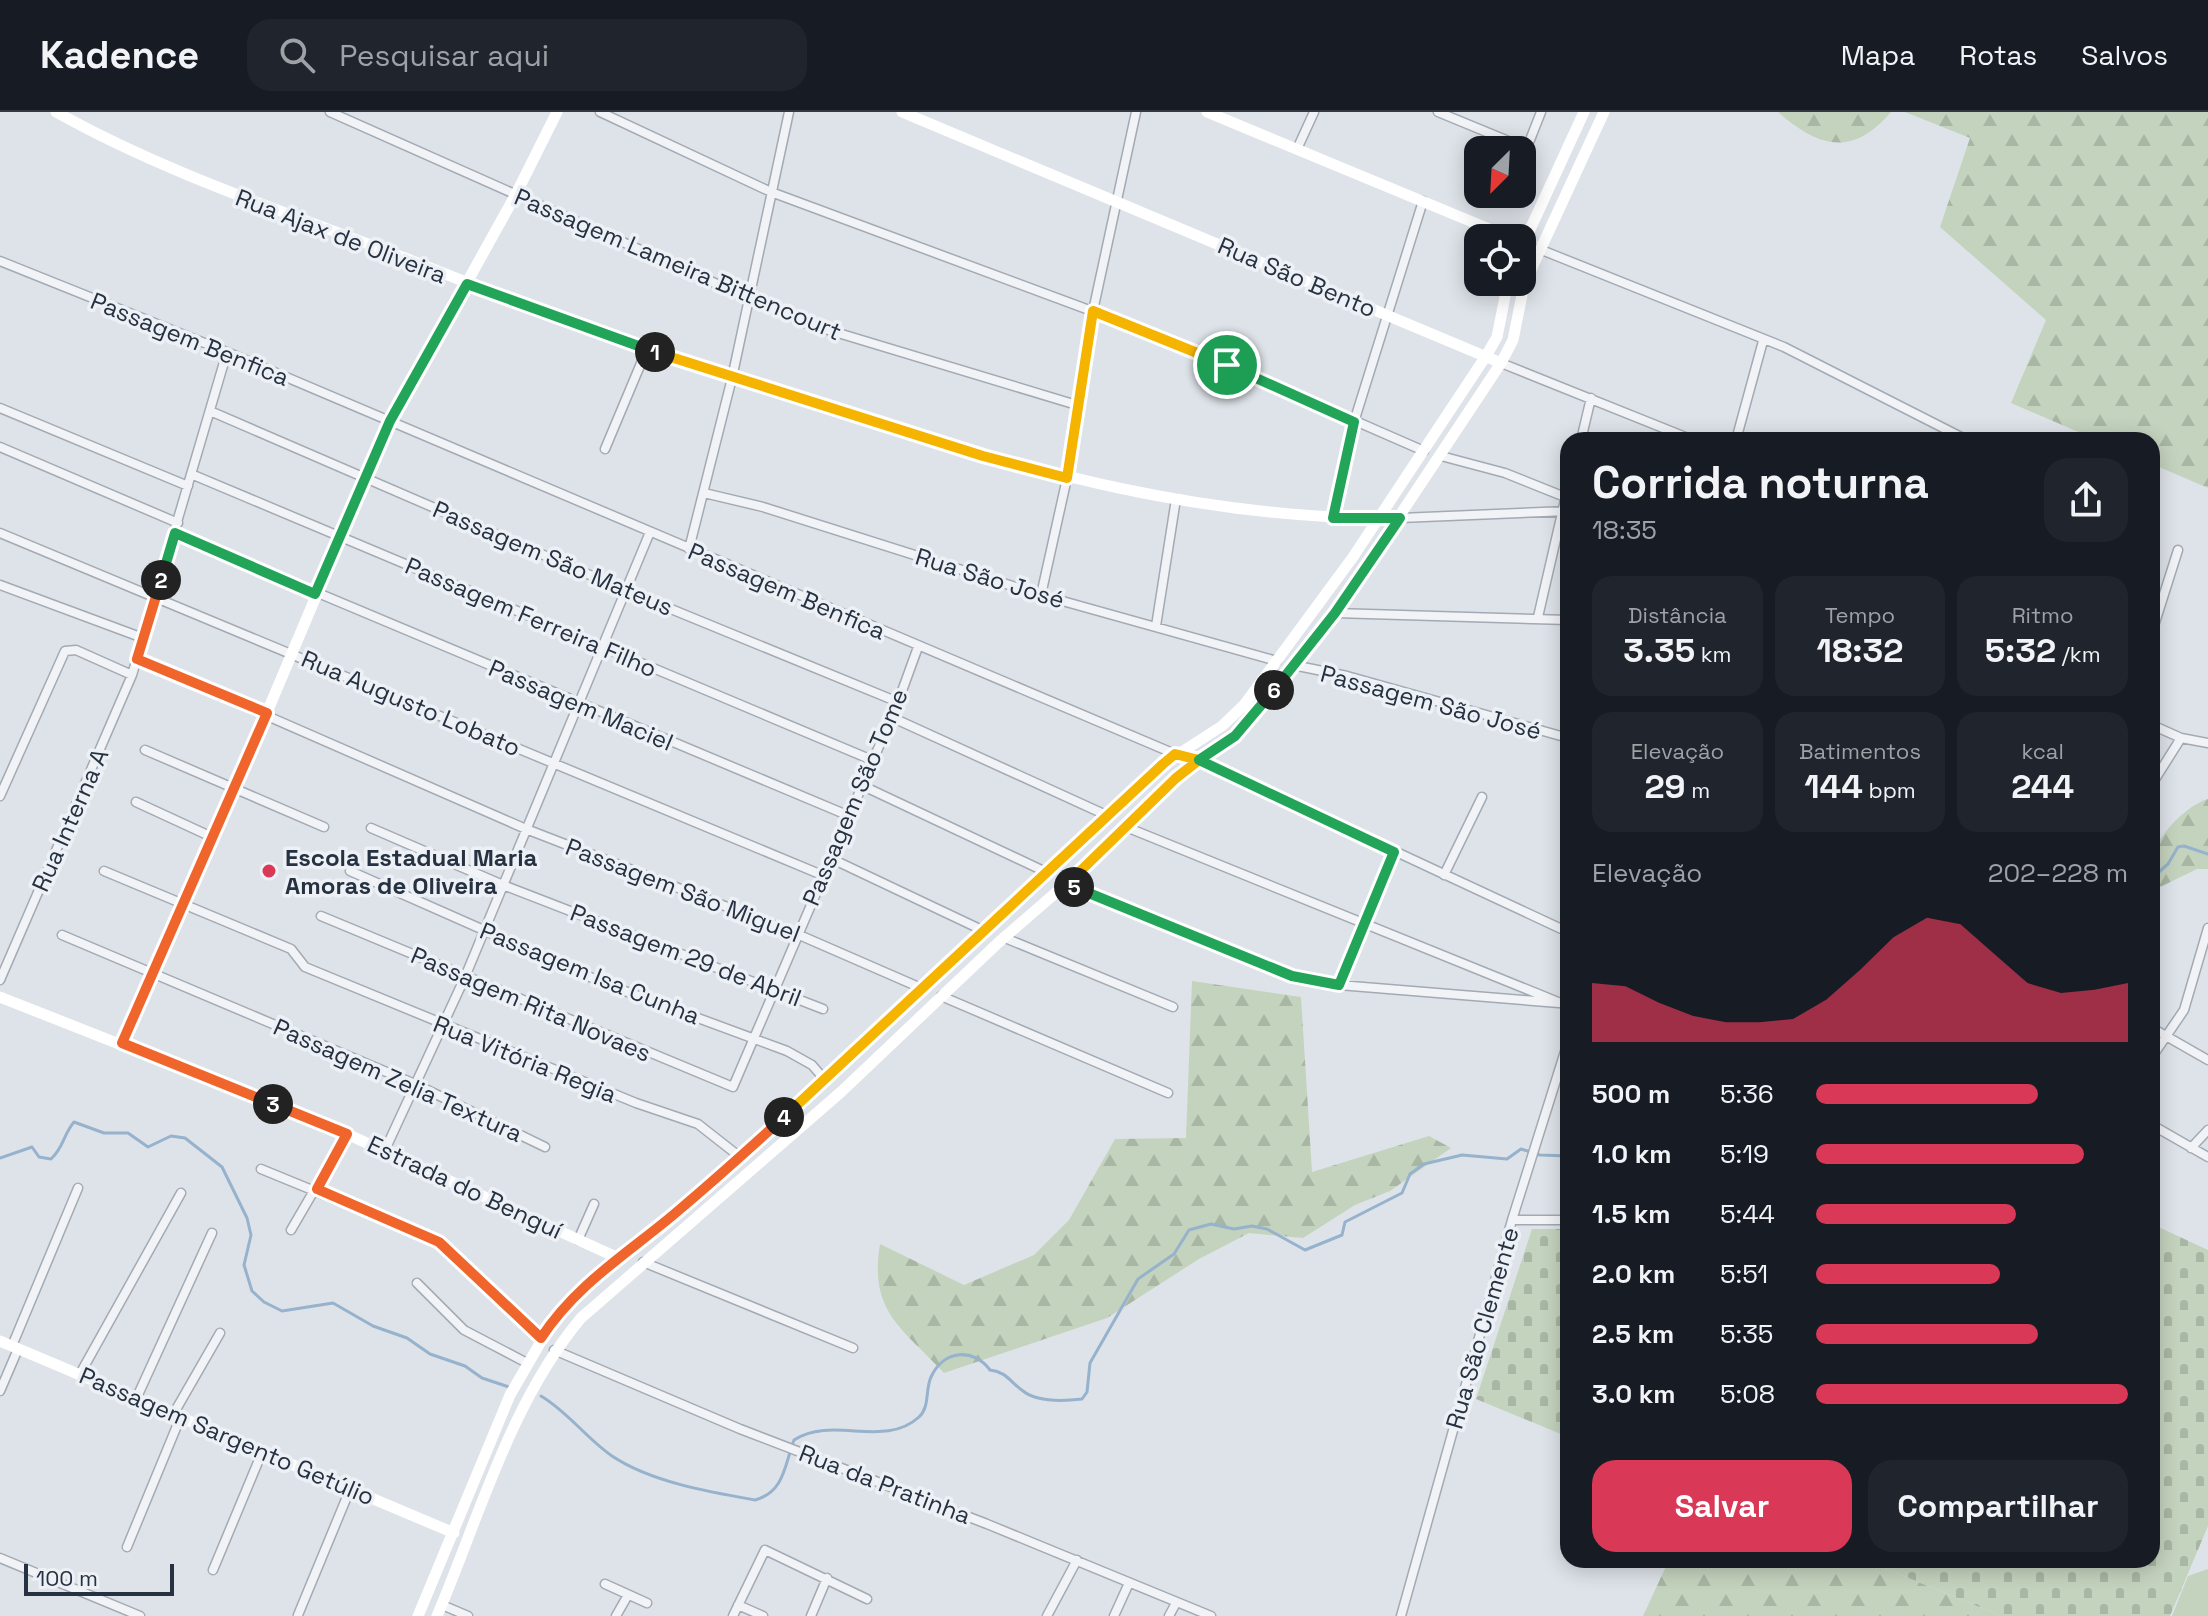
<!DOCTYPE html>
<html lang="pt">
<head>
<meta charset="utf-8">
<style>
	body { margin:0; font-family:"Space Grotesk",sans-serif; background:#20242c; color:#f1f3f6; height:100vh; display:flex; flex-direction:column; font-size:30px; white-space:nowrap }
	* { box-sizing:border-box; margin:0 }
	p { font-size:26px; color:#9ea1a6 }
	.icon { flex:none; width:44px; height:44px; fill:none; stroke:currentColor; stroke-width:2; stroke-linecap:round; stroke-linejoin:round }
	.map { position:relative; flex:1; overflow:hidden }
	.details { position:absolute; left:1560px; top:320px; width:600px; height:1136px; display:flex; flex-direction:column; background:#171b24; border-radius:24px; box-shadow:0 4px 20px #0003 }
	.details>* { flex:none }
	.needle { width:52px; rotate:204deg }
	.buttons { position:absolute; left:1464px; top:24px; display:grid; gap:16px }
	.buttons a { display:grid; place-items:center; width:72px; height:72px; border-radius:16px; background:#171b24; box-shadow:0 4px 20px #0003; font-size:40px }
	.scale { position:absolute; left:24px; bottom:20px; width:150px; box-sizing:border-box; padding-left:8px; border:4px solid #263141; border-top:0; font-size:22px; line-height:28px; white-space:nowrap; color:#263141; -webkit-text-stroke:6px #edf1f6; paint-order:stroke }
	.pin { position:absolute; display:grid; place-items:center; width:68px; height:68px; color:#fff; margin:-34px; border:4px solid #fff; border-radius:50%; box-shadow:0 2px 8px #0007 }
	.km { position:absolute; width:40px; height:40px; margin:-20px; border-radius:50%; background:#222; color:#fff; font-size:22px; line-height:40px; text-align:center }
	.round { display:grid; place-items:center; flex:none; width:84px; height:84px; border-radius:24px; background:#20242c }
	.headline { display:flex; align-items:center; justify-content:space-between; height:136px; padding:0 32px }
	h1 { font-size:44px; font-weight:600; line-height:60px }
	.metrics { display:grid; grid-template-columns:repeat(3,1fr); gap:12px; height:136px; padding:8px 32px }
	.metrics div { display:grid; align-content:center; border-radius:20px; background:#20242c; text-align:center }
	.metrics b { font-size:34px; font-weight:600 }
	.metrics small { font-size:22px; font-weight:400 }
	.metrics p { font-size:22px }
	.chart { height:224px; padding:16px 32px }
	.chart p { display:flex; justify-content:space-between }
	.chart svg { width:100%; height:144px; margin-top:8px; fill:#d93856; opacity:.7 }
	.cta { display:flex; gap:16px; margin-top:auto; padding:16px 32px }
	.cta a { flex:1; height:92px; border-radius:24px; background:#d93856; color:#fff; font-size:32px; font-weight:600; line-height:92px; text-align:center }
	.cta a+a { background:#20242c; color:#f1f3f6 }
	ul { padding:0 32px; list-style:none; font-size:26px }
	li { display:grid; grid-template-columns:128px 96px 1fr; align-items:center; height:60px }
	li i { height:20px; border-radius:10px; background:#d93856 }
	header { display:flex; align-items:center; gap:48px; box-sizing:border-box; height:112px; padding:0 40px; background:#171b24; border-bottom:2px solid #363941 }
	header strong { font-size:38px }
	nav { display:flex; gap:44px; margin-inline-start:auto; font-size:28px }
	.search { width:560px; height:72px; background:#20242c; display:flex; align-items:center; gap:20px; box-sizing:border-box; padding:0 28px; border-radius:24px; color:#9ea1a6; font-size:30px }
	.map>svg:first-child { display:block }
	.grass { fill:#c4d3be }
	.forest { fill:url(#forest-firs) }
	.cemetery { fill:url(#cemetery-stones) }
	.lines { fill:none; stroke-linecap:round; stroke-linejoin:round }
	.stream { stroke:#96b2cc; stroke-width:3 }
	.street-casing { stroke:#a3aab3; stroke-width:11 }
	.street { stroke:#f1f3f7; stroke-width:8 }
	.secondary { stroke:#fff; stroke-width:11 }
	.split-1-casing { stroke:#fff; stroke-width:16 }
	.split-2-casing { stroke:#fff; stroke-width:16 }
	.split-3-casing { stroke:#fff; stroke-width:16 }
	.split-4-casing { stroke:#fff; stroke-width:16 }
	.split-5-casing { stroke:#fff; stroke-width:16 }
	.split-6-casing { stroke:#fff; stroke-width:16 }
	.split-7-casing { stroke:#fff; stroke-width:16 }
	.split-1 { stroke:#f5b400; stroke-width:10 }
	.split-2 { stroke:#22a559; stroke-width:10 }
	.split-3 { stroke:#f0652b; stroke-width:10 }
	.split-4 { stroke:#f0652b; stroke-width:10 }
	.split-5 { stroke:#f5b400; stroke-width:10 }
	.split-6 { stroke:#22a559; stroke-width:10 }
	.split-7 { stroke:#22a559; stroke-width:10 }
	.poi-dot { fill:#d93856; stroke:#edf1f6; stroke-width:3 }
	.labels { text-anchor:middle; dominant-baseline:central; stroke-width:7; stroke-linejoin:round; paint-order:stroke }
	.street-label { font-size:24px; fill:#263141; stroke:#edf1f6 }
	.poi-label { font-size:24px; font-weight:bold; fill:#263141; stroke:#edf1f6; text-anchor:start }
</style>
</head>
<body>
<header>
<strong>Kadence</strong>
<div class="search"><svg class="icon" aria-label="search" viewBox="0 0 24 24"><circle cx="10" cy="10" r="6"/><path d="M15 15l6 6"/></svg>Pesquisar aqui</div>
<nav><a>Mapa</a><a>Rotas</a><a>Salvos</a></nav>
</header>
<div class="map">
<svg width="2208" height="1504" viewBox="0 0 2208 1504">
	<defs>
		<pattern id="forest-firs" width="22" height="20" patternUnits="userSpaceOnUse" patternTransform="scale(2)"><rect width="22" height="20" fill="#c4d3be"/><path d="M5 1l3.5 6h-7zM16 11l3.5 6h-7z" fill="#a8b6a4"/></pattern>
		<pattern id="cemetery-stones" width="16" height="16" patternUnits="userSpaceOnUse" patternTransform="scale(2)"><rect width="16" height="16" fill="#c4d3be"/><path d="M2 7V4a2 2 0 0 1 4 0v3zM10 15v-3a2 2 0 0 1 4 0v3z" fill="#a8b6a4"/></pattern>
	</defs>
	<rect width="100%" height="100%" fill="#dee3e9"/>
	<!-- grass -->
	<path class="grass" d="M2208,1457V1504H2172L2188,1464Z"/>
	<!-- forest -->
	<path class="forest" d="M1778,0H1891C1852,46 1818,35 1778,0Z
		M1905,0H2208V376L2152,352V328H2097L2011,291L2046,208L1940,115L1970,26Z
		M2208,687V757H2197L2152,779C2152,768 2149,750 2153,740C2162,720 2187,693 2208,687Z
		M1192,869L1301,885L1312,1060L1429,1024L1451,1036L1390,1079L1355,1093L1303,1126L1249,1121L1199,1147L1107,1206L944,1261C901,1215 869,1200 880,1132L964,1173L1034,1143L1069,1108L1115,1027L1186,1026Z
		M1669,1448H1865L2001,1504H1643Z"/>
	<!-- cemetery -->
	<path class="cemetery" d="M2152,1112L2208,1138V1414L2170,1504H2001L1865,1448H2152Z
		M1532,1117H1568V1325L1476,1287Z"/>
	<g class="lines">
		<!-- stream -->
		<path class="stream" d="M2152,766L2168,752L2178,735L2184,734L2208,742
			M0,1046L32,1035L39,1045L51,1047C64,1035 63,1023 74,1010L104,1021H128L148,1035L171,1024L185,1026L222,1055L247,1106L251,1123L244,1153L252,1179L264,1190L282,1199L333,1191L373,1214L407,1226L430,1242L465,1254L482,1266L509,1275
			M541,1284C568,1300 586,1326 612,1344C651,1370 709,1380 755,1388C785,1380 785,1351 794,1328C833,1303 884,1337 919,1305C930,1295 925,1278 931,1265C944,1237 974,1236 990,1258C1007,1260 1010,1270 1023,1279C1037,1290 1065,1289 1082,1287L1087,1280L1090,1251L1138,1167L1174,1142L1189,1118L1211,1112L1234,1117L1252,1114L1267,1117L1305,1138L1342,1123L1345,1110L1402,1081L1410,1062L1424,1052L1462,1043L1507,1047L1521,1037L1540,1043L1568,1044"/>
		<!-- street casing -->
		<g class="street-casing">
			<path id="street" d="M330,0L805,211L1080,294
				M600,0L771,80L1170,228L1424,339
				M1438,0L1523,35L1530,28L1541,0
				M1298,35L1314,0
				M1539,137L1784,235L1967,328
				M0,149L227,240L1175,642L1199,648L1568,820
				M1501,251L1693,328
				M0,296L188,374
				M210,299L627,479L898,590
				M1581,328L1591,286
				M1736,328L1763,229
				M0,335L178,411
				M605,337L647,237
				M1441,344L1505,361L1565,385
				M191,362L872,648
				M704,381L763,395L1041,483L1277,549
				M1333,406L1354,310L1423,89
				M1400,406L1568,399
				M0,421L822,763
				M175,421L847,703
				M689,437L732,266L789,0
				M0,473L143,526
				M1041,483L1067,366L1093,199L1136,0
				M1335,501L1568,508
				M1538,505L1568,375
				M1156,514L1176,387
				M2152,520L2178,438
				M137,547L526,717L797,822L921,876
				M1293,553L1347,564L1568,626
				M891,605L1106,703
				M2152,613L2181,626L2208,631
				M145,638L324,715
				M2152,672L2181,626
				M861,673L1048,761
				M0,684L65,539L76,538L132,563
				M136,690L214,726
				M1126,715L1568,894
				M371,716L503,773L823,897
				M830,746L982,818
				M104,759L291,837L305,855L636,991L698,1012L740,1045
				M350,759L606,872L787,939L812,953L825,968
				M1444,763L1482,685
				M1067,772L1292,864L1339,873L1559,891
				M321,804L733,975L898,590L918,535
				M62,823L415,972L545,1035
				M1005,826L1173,895
				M0,868L132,563L227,240
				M1339,873L1394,740
				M941,884L1168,981
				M2152,916L2208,948
				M2152,945L2184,898L2208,816
				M2152,1013L2208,1045
				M2191,1036L2208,1018
				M385,1038L465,865L650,420
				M261,1057L439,1130L541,1226
				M1512,1108H1568
				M291,1118L347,1022
				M578,1128L594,1092
				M643,1150L853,1236
				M417,1171L464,1218L527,1251
				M12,1234L78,1076
				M554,1238L740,1317L987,1412L1211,1504
				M80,1262L181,1081
				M0,1279L18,1237
				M137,1285L212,1121
				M174,1301L220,1221
				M127,1435L181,1304
				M0,1446L140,1504
				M213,1458L263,1338
				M605,1472L647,1491
				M442,1493L468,1504
				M738,1493L763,1504
				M298,1503L351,1375
				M616,1504L628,1483
				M733,1504L765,1438L867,1487
				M811,1504L827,1466
				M1047,1504L1077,1448
				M1114,1504L1129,1471
				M1169,1504L1176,1491
				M1401,1504L1512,1108L1568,930"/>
		</g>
		<!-- street -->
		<use href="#street" class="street"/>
		<!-- secondary -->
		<path class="secondary" d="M56,0C167,62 286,100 405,146C555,206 707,259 861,306C1031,359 1203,406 1382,406
			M902,0L1501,251
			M1207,0L1511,126
			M1522,135L1584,0
			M0,885L347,1022L616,1145
			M122,931L214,726L390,309L516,82L557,0
			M0,1229L454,1421
			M418,1504L510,1283L554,1207L616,1145L670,1105L825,968L1163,652L1222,614L1244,593L1353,445L1486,244L1497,225L1508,170
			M437,1504C480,1403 510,1291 581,1206L841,980L999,830L1089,752L1176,666L1235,624L1254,605L1335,501L1501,251L1513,228L1524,173L1604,0"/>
	</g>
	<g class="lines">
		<!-- split-1 casing -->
		<g class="split-1-casing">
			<path id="split-1" d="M655,240L983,344L1067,366L1093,199L1227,253"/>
		</g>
		<!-- split-2 casing -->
		<g class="split-2-casing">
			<path id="split-2" d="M161,468L175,421L315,482L390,309L467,172L655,240"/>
		</g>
		<!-- split-3 casing -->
		<g class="split-3-casing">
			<path id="split-3" d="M161,468L137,547L267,601L122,931L273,992"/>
		</g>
		<!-- split-4 casing -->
		<g class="split-4-casing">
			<path id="split-4" d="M273,992L347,1022L317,1077L439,1130L541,1226C576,1173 625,1143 672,1104C710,1072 748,1038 784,1005"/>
		</g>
		<!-- split-5 casing -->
		<g class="split-5-casing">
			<path id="split-5" d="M784,1005L1163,652L1175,642L1199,648L1176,666L1067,772L1074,775"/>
		</g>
		<!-- split-6 casing -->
		<g class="split-6-casing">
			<path id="split-6" d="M1074,775L1292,864L1339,873L1394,740L1199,648L1235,624L1274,578"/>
		</g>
		<!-- split-7 casing -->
		<g class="split-7-casing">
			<path id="split-7" d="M1227,253L1354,310L1333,406H1400L1335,501L1274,578"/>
		</g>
		<!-- split-1 -->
		<use href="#split-1" class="split-1"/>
		<!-- split-2 -->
		<use href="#split-2" class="split-2"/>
		<!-- split-3 -->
		<use href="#split-3" class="split-3"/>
		<!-- split-4 -->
		<use href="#split-4" class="split-4"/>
		<!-- split-5 -->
		<use href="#split-5" class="split-5"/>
		<!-- split-6 -->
		<use href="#split-6" class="split-6"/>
		<!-- split-7 -->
		<use href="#split-7" class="split-7"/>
	</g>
	<!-- markers -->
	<circle class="poi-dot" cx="269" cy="759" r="8"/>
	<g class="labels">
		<!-- street labels -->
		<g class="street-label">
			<text transform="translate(341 124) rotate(21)">Rua Ajax de Oliveira</text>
			<text transform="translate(678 152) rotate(23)">Passagem Lameira Bittencourt</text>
			<text transform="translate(1297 165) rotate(23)">Rua São Bento</text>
			<text transform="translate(190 227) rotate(22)">Passagem Benfica</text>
			<text transform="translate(553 446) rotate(23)">Passagem São Mateus</text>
			<text transform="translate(990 466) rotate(17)">Rua São José</text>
			<text transform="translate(787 479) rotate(23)">Passagem Benfica</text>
			<text transform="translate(531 505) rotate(23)">Passagem Ferreira Filho</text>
			<text transform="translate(1431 590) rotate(15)">Passagem São José</text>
			<text transform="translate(411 591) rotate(23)">Rua Augusto Lobato</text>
			<text transform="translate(581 593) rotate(23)">Passagem Maciel</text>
			<text transform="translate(855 685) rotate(-67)">Passagem São Tome</text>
			<text transform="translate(70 708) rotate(-66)">Rua Interna A</text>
			<text transform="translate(683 778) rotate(21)">Passagem São Miguel</text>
			<text transform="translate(686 843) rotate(21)">Passagem 29 de Abril</text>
			<text transform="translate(590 861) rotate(22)">Passagem Isa Cunha</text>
			<text transform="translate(531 892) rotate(23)">Passagem Rita Novaes</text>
			<text transform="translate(525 947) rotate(22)">Rua Vitória Regia</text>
			<text transform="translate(398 968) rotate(24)">Passagem Zelia Textura</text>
			<text transform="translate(465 1075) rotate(25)">Estrada do Benguí</text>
			<text transform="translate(1482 1216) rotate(-74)">Rua São Clemente</text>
			<text transform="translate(227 1324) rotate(23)">Passagem Sargento Getúlio</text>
			<text transform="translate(885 1372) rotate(21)">Rua da Pratinha</text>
		</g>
		<!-- poi labels -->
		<g class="poi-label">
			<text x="285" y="745">Escola Estadual Maria<tspan x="285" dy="28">Amoras de Oliveira</tspan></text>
		</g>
	</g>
</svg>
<div class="buttons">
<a><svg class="needle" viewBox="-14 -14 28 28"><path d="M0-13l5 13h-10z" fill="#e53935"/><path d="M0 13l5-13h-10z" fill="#9ea1a6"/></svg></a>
<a><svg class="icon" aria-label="locate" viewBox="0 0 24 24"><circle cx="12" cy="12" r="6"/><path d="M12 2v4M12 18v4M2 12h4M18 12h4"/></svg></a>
</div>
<div class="scale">100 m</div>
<div class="pin" style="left:1227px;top:253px;background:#1e9e55"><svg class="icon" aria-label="arrive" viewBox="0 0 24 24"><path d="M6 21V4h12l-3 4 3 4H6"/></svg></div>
<b class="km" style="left:655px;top:240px">1</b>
<b class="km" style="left:161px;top:468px">2</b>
<b class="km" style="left:273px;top:992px">3</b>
<b class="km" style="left:784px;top:1005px">4</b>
<b class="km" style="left:1074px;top:775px">5</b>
<b class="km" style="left:1274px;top:578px">6</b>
<section class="details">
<div class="headline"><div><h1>Corrida noturna</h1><p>18:35</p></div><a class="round"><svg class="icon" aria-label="share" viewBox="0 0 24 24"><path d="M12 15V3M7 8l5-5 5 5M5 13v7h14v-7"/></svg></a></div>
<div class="metrics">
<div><p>Distância</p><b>3.35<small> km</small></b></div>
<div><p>Tempo</p><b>18:32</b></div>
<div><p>Ritmo</p><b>5:32<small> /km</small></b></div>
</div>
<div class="metrics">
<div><p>Elevação</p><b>29<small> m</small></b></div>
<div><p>Batimentos</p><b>144<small> bpm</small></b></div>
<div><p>kcal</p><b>244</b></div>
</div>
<div class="chart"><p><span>Elevação</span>202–228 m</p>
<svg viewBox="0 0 160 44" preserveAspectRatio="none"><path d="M0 44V26L10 27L20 32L30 36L40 38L50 38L60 37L70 31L80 22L90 12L100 6L110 8L120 17L130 26L140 29L150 28L160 26V44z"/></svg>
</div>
<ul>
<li><b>500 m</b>5:36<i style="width:71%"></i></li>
<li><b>1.0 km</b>5:19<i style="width:86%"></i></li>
<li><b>1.5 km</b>5:44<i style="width:64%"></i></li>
<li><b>2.0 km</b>5:51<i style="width:59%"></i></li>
<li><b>2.5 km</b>5:35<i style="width:71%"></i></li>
<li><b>3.0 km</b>5:08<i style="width:100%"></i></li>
</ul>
<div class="cta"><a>Salvar</a><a>Compartilhar</a></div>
</section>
</div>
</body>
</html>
